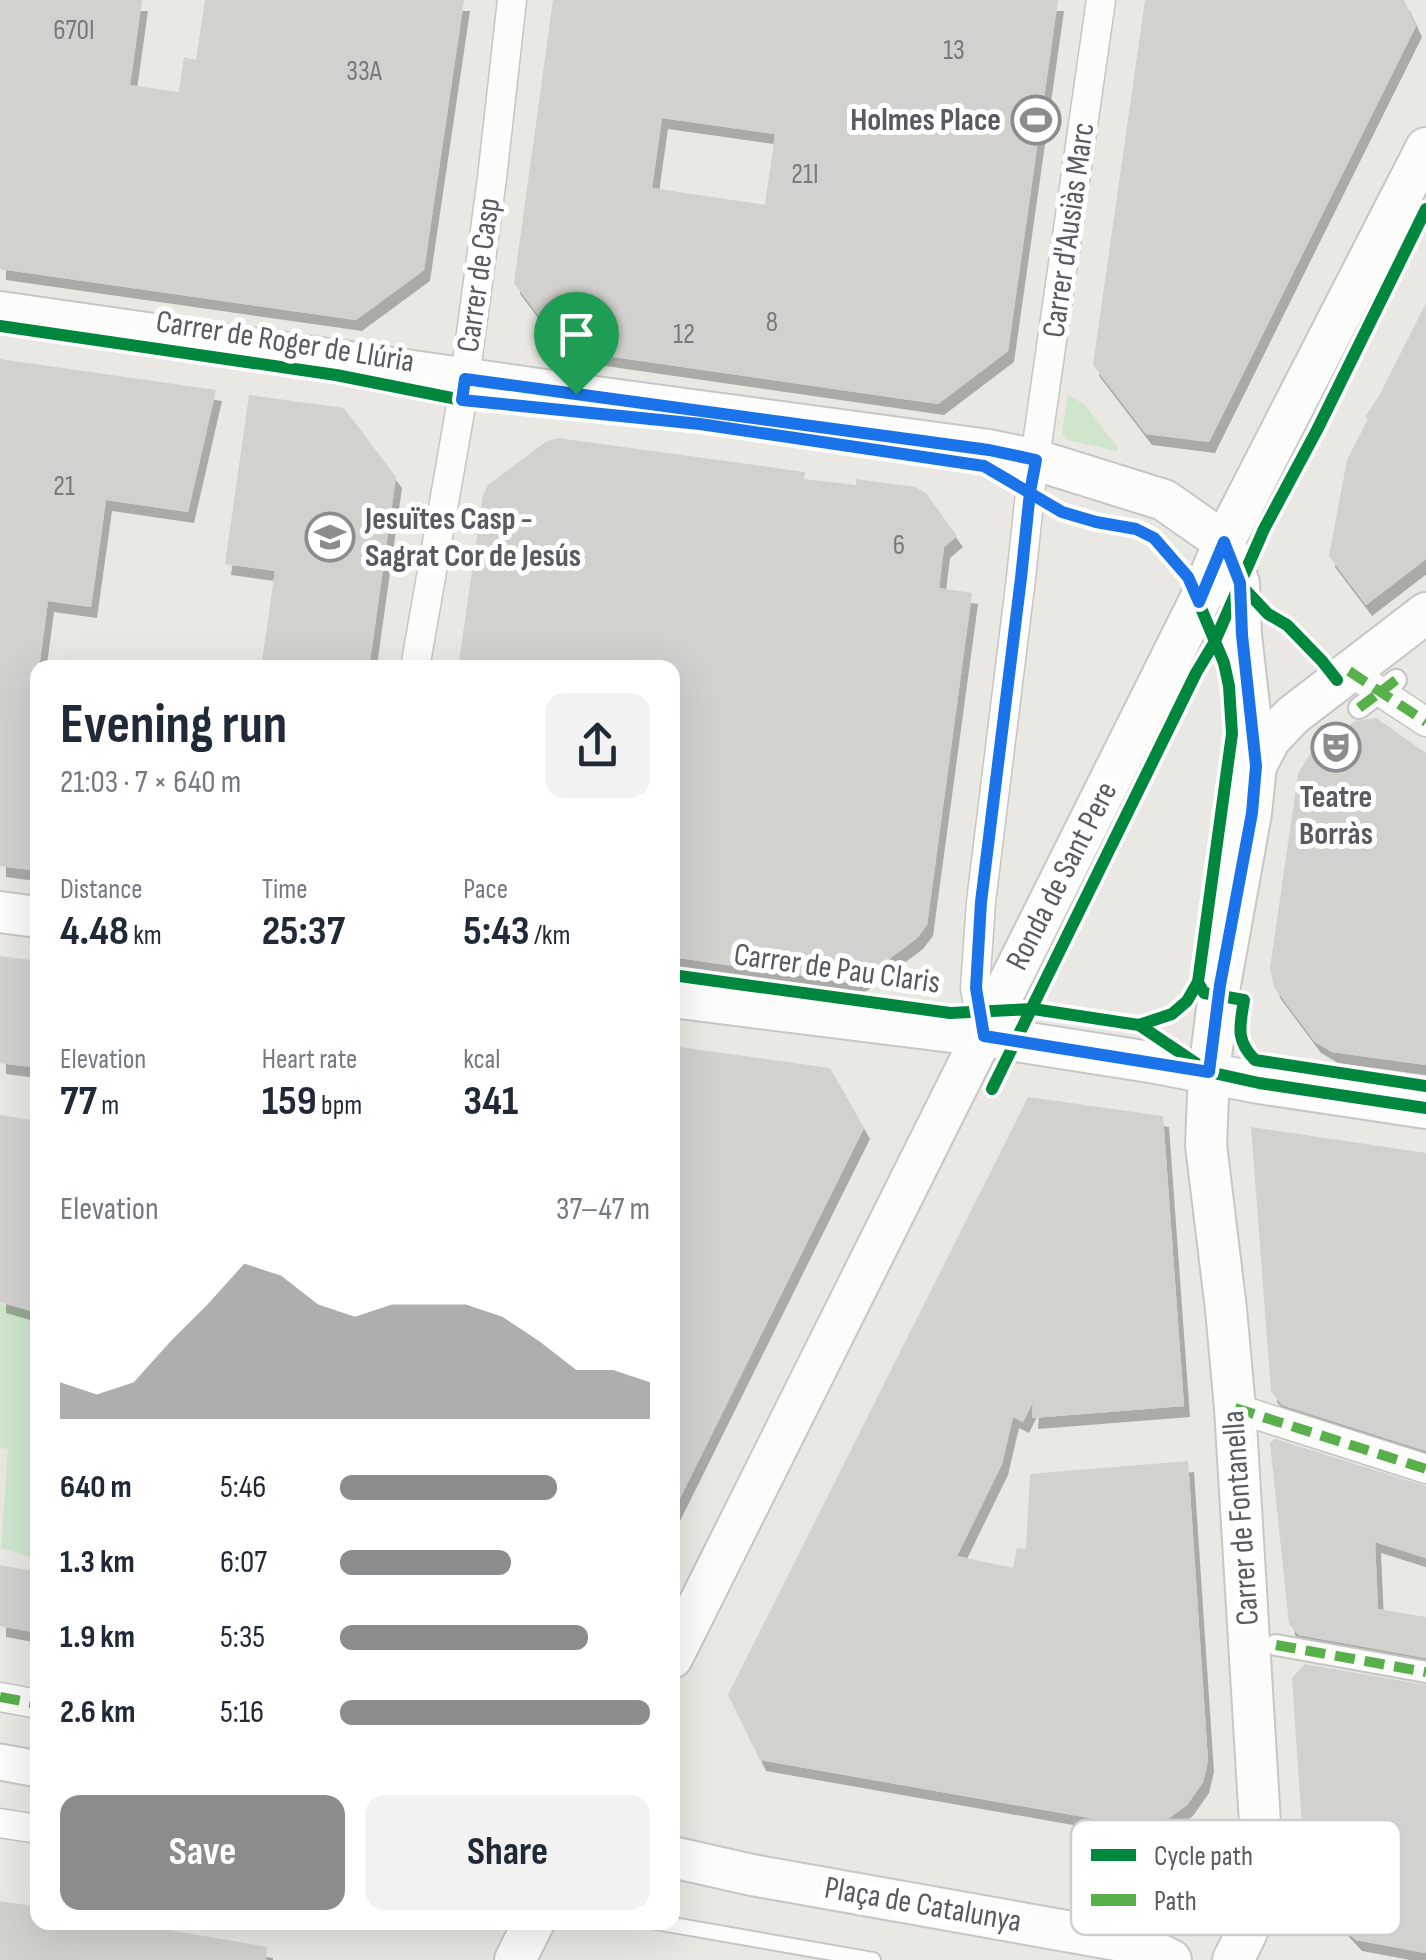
<!DOCTYPE html>
<html lang="en">
<head>
<meta charset="utf-8">
<style>
	body { margin:0; font-family:"Sofia Sans Condensed",sans-serif; background:#f2f2f3; color:#1f2937; height:100vh; display:flex; flex-direction:column; font-size:38px; white-space:nowrap }
	* { box-sizing:border-box; margin:0 }
	p { font-size:32px; color:#747a83 }
	.icon { flex:none; width:55px; height:55px; fill:none; stroke:currentColor; stroke-width:2; stroke-linecap:round; stroke-linejoin:round }
	.map { position:relative; flex:1; overflow:hidden }
	.side { position:absolute; left:30px; top:660px; width:650px; height:1270px; display:flex; flex-direction:column; background:#fff; border-radius:20px; box-shadow:0 10px 40px #0002 }
	.side>* { flex:none }
	.pin { position:absolute; display:grid; place-items:center; width:85px; height:85px; color:#fff; margin:-102px -42px; border-radius:50% 50% 50% 0; rotate:-45deg; box-shadow:0 0 10px #0007 }
	.pin .icon { rotate:45deg }
	.round { display:grid; place-items:center; flex:none; width:105px; height:105px; border-radius:20px; background:#f2f2f3 }
	.headline { display:flex; align-items:center; justify-content:space-between; height:170px; padding:0 30px }
	h1 { font-size:55px; font-weight:700; line-height:75px }
	.stats { display:grid; grid-template-columns:repeat(3,1fr); gap:15px; height:170px; padding:10px 30px }
	.stats div { display:grid; align-content:center }
	.stats b { font-size:42px; font-weight:700 }
	.stats small { font-size:28px; font-weight:400 }
	.stats p { font-size:28px }
	.chart { height:280px; padding:20px 30px }
	.chart p { display:flex; justify-content:space-between }
	.chart svg { width:100%; height:180px; margin-top:10px; fill:#8b8c8e; opacity:.7 }
	.primary-button { display:flex; gap:20px; margin-top:auto; padding:20px 30px }
	.primary-button a { flex:1; height:115px; border-radius:20px; background:#8b8c8e; color:#fff; font-size:40px; font-weight:700; line-height:115px; text-align:center }
	.primary-button a+a { background:#f2f2f3; color:#1f2937 }
	ul { padding:0 30px; list-style:none; font-size:32px }
	li { display:grid; grid-template-columns:160px 120px 1fr; align-items:center; height:75px }
	li i { height:25px; border-radius:12px; background:#8b8c8e }
	.map>svg:first-child { display:block }
	.green { fill:#cfe6cd }
	.building { fill:#d2d1cd; fill-rule:evenodd; filter:url(#shadow) }
	.lines { fill:none; stroke-linecap:round; stroke-linejoin:round }
	.service-casing { stroke:#c5c6c4; stroke-width:18 }
	.pedestrian-casing { stroke:#c5c6c4; stroke-width:24 }
	.minor-casing { stroke:#c5c6c4; stroke-width:31 }
	.tertiary-casing { stroke:#c5c6c4; stroke-width:39 }
	.secondary-casing { stroke:#c6c7c6; stroke-width:44 }
	.service { stroke:#fcfcfb; stroke-width:14 }
	.pedestrian { stroke:#fcfcfb; stroke-width:20 }
	.minor { stroke:#fcfcfb; stroke-width:28 }
	.tertiary { stroke:#fcfcfb; stroke-width:35 }
	.secondary { stroke:#fcfcfb; stroke-width:40 }
	.quiet { stroke:#58b04a; stroke-width:10; stroke-dasharray:20 10; stroke-linecap:butt }
	.cycleway-casing { stroke:#fff; stroke-width:19 }
	.cycleway { stroke:#00873e; stroke-width:12 }
	.route-casing { stroke:#fff; stroke-width:20 }
	.route { stroke:#1a73e8; stroke-width:12 }
	.labels { text-anchor:middle; dominant-baseline:central; stroke-width:10; stroke-linejoin:round; paint-order:stroke }
	.number-label { font-size:28px; fill:#77797c }
	.poi-label { font-size:32px; font-weight:bold; fill:#585b61; stroke:#fff; text-anchor:end }
	.street-label { font-size:32px; fill:#585b61; stroke:#fff }
	.key { fill:#fff; stroke:#cdced0; stroke-width:2.5 }
	.key-label { font-size:28px; fill:#585b61 }
</style>
</head>
<body>
<div class="map">
<svg width="1426" height="1960" viewBox="0 0 1426 1960">
	<defs>
		<filter id="shadow"><feDropShadow dx="6" dy="11" stdDeviation="0" flood-color="#0004"/></filter>
	</defs>
	<rect width="100%" height="100%" fill="#e9e8e2"/>
	<!-- green -->
	<path class="green" d="M1068,395L1085,405L1118,448L1116,451L1068,440L1062,433Z
		M0,1303L37,1313V1559L1,1548L8,1449L0,1448Z"/>
	<!-- building -->
	<path class="building" d="M0,0H142L130,85L179,92L184,57L196,60L205,0H464L424,270L356,320L0,269Z
		M553,0H1058L1008,351L938,404L565,350L514,283ZM662,118L775,134L765,205L652,188Z
		M1145,0H1404L1416,26L1209,442L1146,434L1093,365Z
		M1426,303V559L1366,605L1329,556L1347,460L1368,419L1365,417L1379,396Z
		M0,359L216,390L188,512L106,500L91,607L48,601L39,668H38V871L0,866Z
		M249,395L344,408L396,477L369,668H261L275,571L225,564Z
		M558,438L805,472L804,479L856,485V479L915,487L926,493L957,536L944,547L939,588L972,593L927,925L917,938L861,980L850,983L672,957V668H458L483,495L488,485L547,441Z
		M1376,718L1426,753V1065L1332,1052L1315,1042L1274,987L1270,968L1298,774L1309,755L1355,721Z
		M0,956L38,961V1068L0,1063Z
		M672,1046L830,1068L864,1128L672,1514Z
		M1028,1097L1163,1116L1184,1406L1032,1418L1033,1402L1023,1422L1013,1417L1002,1464L957,1556L1013,1568L1017,1548L1026,1549L1030,1474L1188,1461L1208,1761L1203,1782L1187,1805L1169,1818L1148,1824L1129,1825L760,1760L728,1695Z
		M0,1115L38,1121V1313L0,1302Z
		M1251,1127L1426,1153V1451L1282,1405L1271,1391Z
		M1275,1439L1426,1486V1558L1375,1542L1378,1609L1426,1617V1658L1299,1635L1289,1624L1270,1443Z
		M0,1565L38,1572V1633L0,1626Z
		M1305,1664L1426,1685V1953L1356,1940L1306,1886L1292,1678Z
		M0,1901L38,1907V1922H123L267,1947L266,1960H0Z"/>
	<g class="lines">
		<!-- service casing -->
		<g class="service-casing">
			<path id="service" d="M656,1922L873,1960"/>
		</g>
		<!-- pedestrian casing -->
		<g class="pedestrian-casing">
			<path id="pedestrian" d="M1359,708L1396,680
				M1276,1645L1426,1672"/>
		</g>
		<!-- minor casing -->
		<g class="minor-casing">
			<path id="minor" d="M415,668L462,400L492,178L512,0
				M1349,671L1426,722
				M984,1035L975,988L981,902L1021,578L1030,493L1101,0
				M1235,1408L1426,1469
				M0,1697L38,1704
				M0,1823L38,1829"/>
		</g>
		<!-- tertiary casing -->
		<g class="tertiary-casing">
			<path id="tertiary" d="M0,1762L38,1769"/>
		</g>
		<!-- secondary casing -->
		<g class="secondary-casing">
			<path id="secondary" d="M0,312L566,393L989,450L1036,460L1164,500L1224,542L1239,583L1241,635L1256,766L1251,813L1220,985L1209,1072L1206,1145L1226,1309L1235,1408L1261,1840C1260,1868 1260,1895 1251,1922C1246,1935 1239,1948 1233,1960
				M1256,766L1270,739L1293,715L1426,613
				M0,912L38,917
				M672,997L984,1036L1156,1063L1259,1083L1426,1108
				M672,1658L1199,602L1224,542L1426,148
				M672,1857L752,1875L1139,1944L1171,1960
				M515,1960L534,1922"/>
		</g>
		<!-- service -->
		<use href="#service" class="service"/>
		<!-- pedestrian -->
		<use href="#pedestrian" class="pedestrian"/>
		<!-- minor -->
		<use href="#minor" class="minor"/>
		<!-- tertiary -->
		<use href="#tertiary" class="tertiary"/>
		<!-- secondary -->
		<use href="#secondary" class="secondary"/>
		<!-- quiet -->
		<path class="quiet" d="M1349,671L1426,722
			M1359,708L1396,680
			M1235,1408L1426,1469
			M1276,1645L1426,1672
			M0,1697L38,1704"/>
		<!-- cycleway casing -->
		<g class="cycleway-casing">
			<path id="cycleway" d="M0,326L336,375L462,400L700,424L984,465L1062,512L1096,522L1136,529L1154,538L1188,577L1224,663L1229,686L1232,734L1198,982L1187,1001L1172,1014L1139,1025L1033,1009L950,1013L672,975
				M1239,583L1268,614L1287,625L1322,661L1337,680
				M1198,982L1204,993L1244,1000C1240,1026 1235,1040 1255,1060L1426,1086
				M1139,1025L1209,1072L1259,1083L1426,1108
				M992,1089L1196,673L1214,643L1264,529L1317,430L1426,209"/>
		</g>
		<!-- cycleway -->
		<use href="#cycleway" class="cycleway"/>
	</g>
	<g class="lines">
		<!-- route casing -->
		<g class="route-casing">
			<path id="route" d="M576,394L989,450L1036,460L1030,492L1021,578L981,902L976,988L984,1036L1209,1072L1220,985L1252,813L1256,766L1242,635L1240,583L1224,542L1199,602L1188,577L1154,538L1136,529L1096,522L1062,512L984,466L700,424L462,400L465,379L576,394"/>
		</g>
		<!-- route -->
		<use href="#route" class="route"/>
	</g>
	<!-- icons -->
	<defs>
		<g id="stadium-ring" transform="scale(2.5)"><circle r="9.5" fill="#fff" stroke="#8b8c8e" stroke-width="1.5"/><path d="M0-5a6.5 5 0 1 0 0 10a6.5 5 0 1 0 0-10ZM-3.5-1.8h7v3.6h-7Z" fill="#8b8c8e"/></g>
		<g id="school-ring" transform="scale(2.5)"><circle r="9.5" fill="#fff" stroke="#8b8c8e" stroke-width="1.5"/><path d="M0-5L7-2L0 1L-7-2ZM-4 1L0 2.5L4 1V4Q0 6-4 4Z" fill="#8b8c8e"/></g>
		<g id="theatre-ring" transform="scale(2.5)"><circle r="9.5" fill="#fff" stroke="#8b8c8e" stroke-width="1.5"/><path d="M-5-5.5Q0-4 5-5.5V0Q5 5 0 6Q-5 5-5 0ZM-3.3-2.5H-1v1.5H-3.3ZM1-2.5H3.3v1.5H1ZM-2.8 1Q0 5.5 2.8 1Z" fill="#8b8c8e"/></g>
	</defs>
	<g fill-rule="evenodd">
		<use href="#stadium-ring" x="1036" y="120"/>
		<use href="#school-ring" x="330" y="537"/>
		<use href="#theatre-ring" x="1336" y="747"/>
	</g>
	<g class="labels">
		<!-- number labels -->
		<g class="number-label">
			<text x="74" y="30">670I</text>
			<text x="954" y="50">13</text>
			<text x="364" y="71">33A</text>
			<text x="805" y="174">21I</text>
			<text x="772" y="322">8</text>
			<text x="684" y="334">12</text>
			<text x="64" y="486">21</text>
			<text x="899" y="545">6</text>
		</g>
		<!-- poi labels -->
		<g class="poi-label">
			<text x="1001" y="120">Holmes Place</text>
			<text x="365" y="519" text-anchor="start">Jesuïtes Casp -<tspan x="365" dy="37">Sagrat Cor de Jesús</tspan></text>
			<text x="1336" y="797" text-anchor="middle">Teatre<tspan x="1336" dy="37">Borràs</tspan></text>
		</g>
		<!-- street labels -->
		<g class="street-label">
			<text transform="translate(1069 230) rotate(-82)">Carrer d'Ausiàs Marc</text>
			<text transform="translate(479 275) rotate(-82)">Carrer de Casp</text>
			<text transform="translate(285 342) rotate(9)">Carrer de Roger de Llúria</text>
			<text transform="translate(1062 876) rotate(-63)">Ronda de Sant Pere</text>
			<text transform="translate(837 969) rotate(8)">Carrer de Pau Claris</text>
			<text transform="translate(1241 1518) rotate(-94)">Carrer de Fontanella</text>
			<text transform="translate(923 1905) rotate(10)">Plaça de Catalunya</text>
		</g>
	</g>
	<!-- legend -->
	<rect x="1071" y="1820" width="330" height="115" rx="15" class="key"/>
	<rect x="1091" y="1849" width="45" height="12" fill="#00873e"/>
	<rect x="1091" y="1894" width="45" height="12" fill="#58b04a"/>
	<g class="key-label">
		<text x="1154" y="1865">Cycle path</text>
		<text x="1154" y="1910">Path</text>
	</g>
</svg>
<div class="pin" style="left:576px;top:394px;background:#1e9e55"><svg class="icon" aria-label="arrive" viewBox="0 0 24 24"><path d="M6 21V4h12l-3 4 3 4H6"/></svg></div>
<section class="side">
<div class="headline"><div><h1>Evening run</h1><p>21:03 · 7 × 640 m</p></div><a class="round"><svg class="icon" aria-label="share" viewBox="0 0 24 24"><path d="M12 15V3M7 8l5-5 5 5M5 13v7h14v-7"/></svg></a></div>
<div class="stats">
<div><p>Distance</p><b>4.48<small> km</small></b></div>
<div><p>Time</p><b>25:37</b></div>
<div><p>Pace</p><b>5:43<small> /km</small></b></div>
</div>
<div class="stats">
<div><p>Elevation</p><b>77<small> m</small></b></div>
<div><p>Heart rate</p><b>159<small> bpm</small></b></div>
<div><p>kcal</p><b>341</b></div>
</div>
<div class="chart"><p><span>Elevation</span>37–47 m</p>
<svg viewBox="0 0 160 44" preserveAspectRatio="none"><path d="M0 44V35L10 38L20 35L30 25L40 16L50 6L60 9L70 16L80 19L90 16L100 16L110 16L120 19L130 25L140 32L150 32L160 35V44z"/></svg>
</div>
<ul>
<li><b>640 m</b>5:46<i style="width:70%"></i></li>
<li><b>1.3 km</b>6:07<i style="width:55%"></i></li>
<li><b>1.9 km</b>5:35<i style="width:80%"></i></li>
<li><b>2.6 km</b>5:16<i style="width:100%"></i></li>
</ul>
<div class="primary-button"><a>Save</a><a>Share</a></div>
</section>
</div>
</body>
</html>
